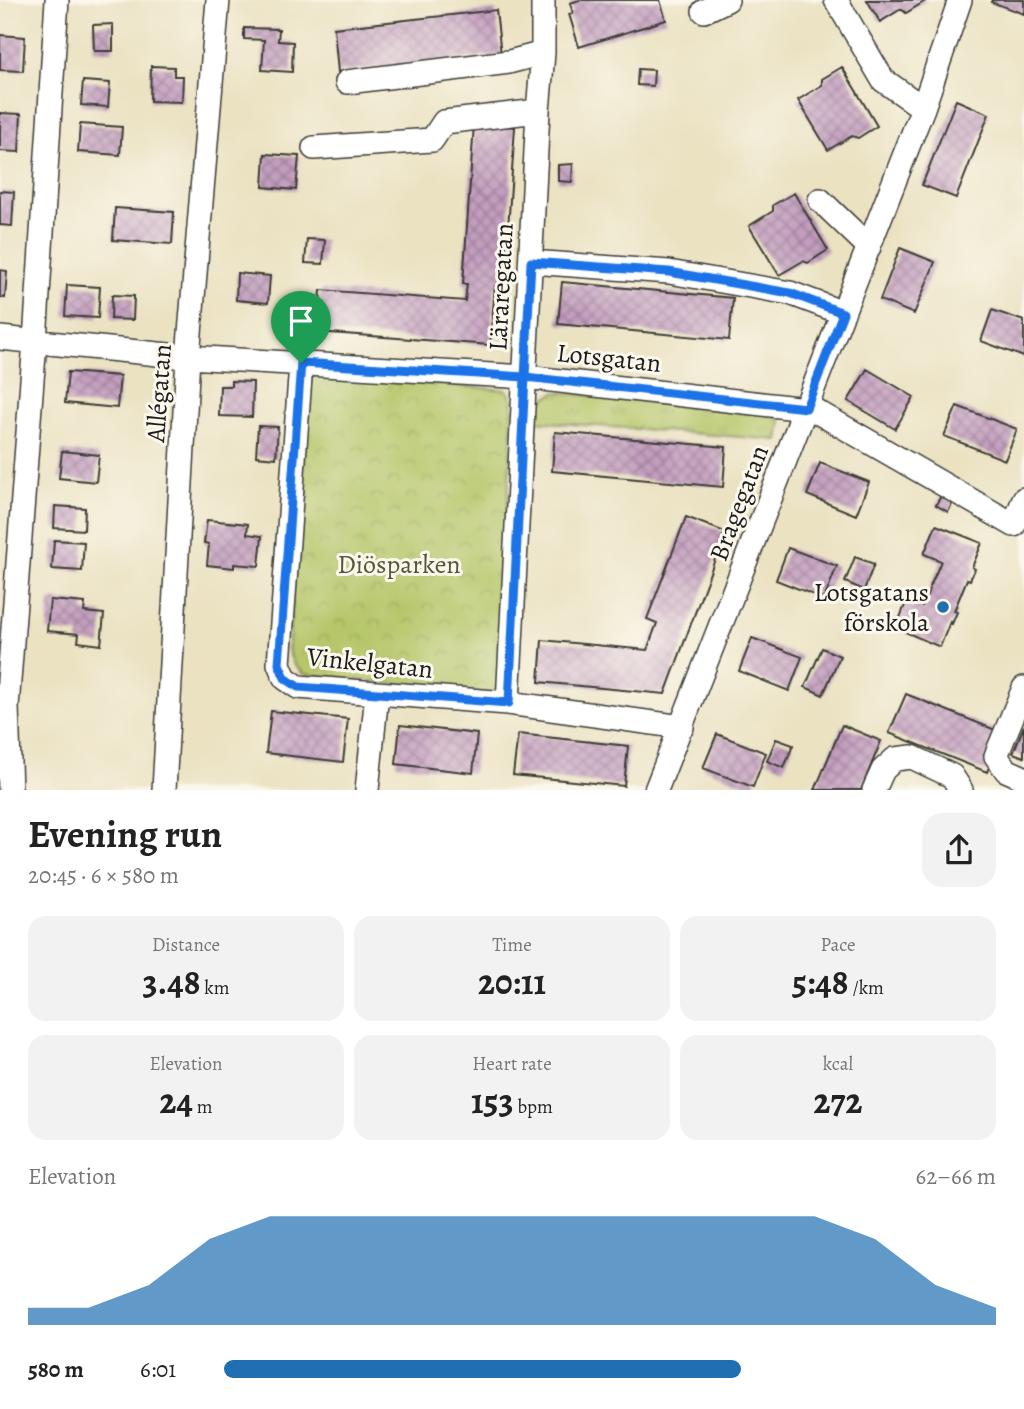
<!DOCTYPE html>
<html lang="en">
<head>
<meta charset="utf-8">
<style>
	body { margin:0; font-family:Alegreya,serif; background:#f2f2f2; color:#222; height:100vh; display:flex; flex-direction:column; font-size:26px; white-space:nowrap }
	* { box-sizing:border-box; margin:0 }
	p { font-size:23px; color:#767676 }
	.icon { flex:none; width:38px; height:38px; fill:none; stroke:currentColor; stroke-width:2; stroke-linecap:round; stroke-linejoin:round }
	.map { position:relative; height:790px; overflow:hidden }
	.drawer { display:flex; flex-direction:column; background:#fff; flex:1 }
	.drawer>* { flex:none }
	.pin { position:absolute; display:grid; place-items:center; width:60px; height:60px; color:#fff; margin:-72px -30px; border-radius:50% 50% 50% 0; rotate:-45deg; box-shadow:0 0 7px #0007 }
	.pin .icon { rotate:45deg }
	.round { display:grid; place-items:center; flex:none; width:74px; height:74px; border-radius:21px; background:#f2f2f2 }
	.headline { display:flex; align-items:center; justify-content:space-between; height:119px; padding:0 28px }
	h1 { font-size:38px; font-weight:700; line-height:52px }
	.stats { display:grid; grid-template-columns:repeat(3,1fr); gap:10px; height:119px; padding:7px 28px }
	.stats div { display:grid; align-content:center; border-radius:18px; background:#f2f2f2; text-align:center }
	.stats b { font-size:35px; font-weight:700 }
	.stats small { font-size:19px; font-weight:400 }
	.stats p { font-size:19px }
	.chart { height:196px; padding:14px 28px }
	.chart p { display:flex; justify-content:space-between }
	.chart svg { width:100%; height:126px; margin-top:7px; fill:#1f6fb2; opacity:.7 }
	ul { padding:0 28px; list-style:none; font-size:23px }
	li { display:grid; grid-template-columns:112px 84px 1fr; align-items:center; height:52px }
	li i { height:18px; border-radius:9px; background:#1f6fb2 }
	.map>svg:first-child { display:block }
	.grass { fill:url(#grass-tufts); stroke:#697142; stroke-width:2 }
	.park { fill:url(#park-crowns); stroke:#697142; stroke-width:2 }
	.building { fill:url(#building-cross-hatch) }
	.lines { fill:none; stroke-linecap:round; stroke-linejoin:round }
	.minor-casing { stroke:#3b3a35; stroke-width:26 }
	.minor { stroke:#fff; stroke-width:23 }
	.route-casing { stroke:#fff; stroke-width:14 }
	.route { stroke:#1a73e8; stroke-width:9 }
	.poi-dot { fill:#1f6fb2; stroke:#fbf7ec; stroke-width:2.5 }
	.labels { text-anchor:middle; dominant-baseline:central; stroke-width:6; stroke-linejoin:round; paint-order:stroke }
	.street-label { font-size:26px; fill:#1c1c1c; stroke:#fbf7ec }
	.park-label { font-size:26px; fill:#525837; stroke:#fbf7ec }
	.poi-label { font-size:26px; fill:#1c1c1c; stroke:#fbf7ec; text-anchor:end }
</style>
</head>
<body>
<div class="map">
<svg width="1024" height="790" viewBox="0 0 1024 790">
	<defs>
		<pattern id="grass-tufts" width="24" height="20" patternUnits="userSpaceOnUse" patternTransform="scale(1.75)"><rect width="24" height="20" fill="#b6c669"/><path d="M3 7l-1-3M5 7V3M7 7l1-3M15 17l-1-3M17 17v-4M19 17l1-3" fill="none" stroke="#9caa5a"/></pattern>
		<pattern id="park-crowns" width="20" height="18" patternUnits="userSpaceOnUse" patternTransform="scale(1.75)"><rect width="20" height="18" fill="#b6c669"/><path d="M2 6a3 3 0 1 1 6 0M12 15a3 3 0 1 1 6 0" fill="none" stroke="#9caa5a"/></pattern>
		<pattern id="building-cross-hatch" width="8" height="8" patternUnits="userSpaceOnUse" patternTransform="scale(1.75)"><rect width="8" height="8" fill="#c39ebf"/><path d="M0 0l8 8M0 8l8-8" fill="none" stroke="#9e809a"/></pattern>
	</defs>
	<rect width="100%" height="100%" fill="#fbf7ec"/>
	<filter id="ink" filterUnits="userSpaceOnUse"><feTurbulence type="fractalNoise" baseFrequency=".0143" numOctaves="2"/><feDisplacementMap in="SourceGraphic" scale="14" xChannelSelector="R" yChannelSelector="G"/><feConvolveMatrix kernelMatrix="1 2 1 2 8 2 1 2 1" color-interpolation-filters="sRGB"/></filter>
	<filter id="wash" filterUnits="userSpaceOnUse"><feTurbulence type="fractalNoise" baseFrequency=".00686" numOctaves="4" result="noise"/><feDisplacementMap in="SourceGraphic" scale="28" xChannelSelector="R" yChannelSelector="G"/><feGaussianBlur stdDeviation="1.57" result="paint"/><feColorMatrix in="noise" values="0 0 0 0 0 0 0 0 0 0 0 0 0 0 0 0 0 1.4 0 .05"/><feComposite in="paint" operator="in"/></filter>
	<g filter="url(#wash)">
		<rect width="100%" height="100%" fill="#ebe2c2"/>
		<!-- grass -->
		<path class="grass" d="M557,392L774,415L781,421L778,440L534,421C536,404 541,399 557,392Z"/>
		<!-- park -->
		<path class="park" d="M316,373L507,390L513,400L499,686L492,694L304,674L294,665L288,650L310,382Z"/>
		<g id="blocks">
			<!-- building -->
			<path class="building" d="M580,0H660L666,20L579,47L569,14L573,13L570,3Z
				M867,0H927L906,13L901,9L880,22Z
				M992,0H1024V14L991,2Z
				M496,10L501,55L338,72L334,28Z
				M113,24V51H94L93,25Z
				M244,28L279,29L278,41L293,42L292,72L262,70L264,40L244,39Z
				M0,35L25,37L23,71L0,70Z
				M151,66L174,67V76H183L182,102L150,101Z
				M842,67L877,126L858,138L852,136L828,150L798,100L822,85V79Z
				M638,69L654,70L653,86L637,85Z
				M83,81L110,83L108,107L81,105Z
				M956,100L989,114L956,198L922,185Z
				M0,113L21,114L19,152L0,151Z
				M80,124L122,127L120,155L78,152Z
				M474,124L515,127L504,287L495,286L490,345L318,332L321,290L465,301L467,284H463Z
				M265,154L299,156L296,190L263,187Z
				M573,164L572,182L558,181V165Z
				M0,191L14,192L12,226L0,225Z
				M794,193L828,250L808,263L803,261L779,275L749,226L773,211V205Z
				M115,208L174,212L172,244L113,240Z
				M307,239L325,240L323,264L305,263Z
				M900,248L935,262L914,314L880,300Z
				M0,270L7,271L5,298L0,297Z
				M237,273L270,276L268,303L236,300Z
				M562,282L733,298L729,340L558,324Z
				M67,285L100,287L98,318L65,316Z
				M112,295L134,296L133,320L111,319Z
				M992,310L1024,321V357L981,341Z
				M867,369L914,397L895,429L848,401Z
				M68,372L120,376L117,408L65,403Z
				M231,381L253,382L252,417L219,416L220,386H231Z
				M957,406L1017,429L1005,460L944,436Z
				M258,426L278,427L276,458L256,456Z
				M555,432L726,447L723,487L552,471Z
				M62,451L99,455L96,482L59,478Z
				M820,463L869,482L856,515L807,495Z
				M941,496L953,502L948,512L936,505Z
				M55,506L85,508L84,530L54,528Z
				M686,517L725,532L665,694L539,682L542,640L647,650L657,623L647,619Z
				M207,520L248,524L247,534L262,536L259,566L234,564V568L207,565L209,544L204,543Z
				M936,525L982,543L972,567L975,569L970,580L967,579L954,611L957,612L952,624L950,622L940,647L896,628L907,600L922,606L941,561L924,554Z
				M54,540L84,542L82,571L52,569Z
				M788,548L837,566L824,599L776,580Z
				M855,557L874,564L864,590L845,582Z
				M50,600L85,603L84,612L104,614L101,645L78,642L79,634L47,631Z
				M752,638L802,657L789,691L739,671Z
				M822,648L840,656L823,695L805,687Z
				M906,694L1003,733L987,772L889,733Z
				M271,711L348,719L343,762L266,753Z
				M400,725L477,734L473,773L396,764Z
				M842,725L881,741L861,790H815Z
				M1024,726V757L1013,753Z
				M518,734L628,746L624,786L513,775Z
				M717,734L766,753L753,787L703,768Z
				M776,739L793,745L784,768L767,761Z"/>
		</g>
	</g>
	<g filter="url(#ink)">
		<use href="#blocks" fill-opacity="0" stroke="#3b3a35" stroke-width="2"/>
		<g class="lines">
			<!-- minor casing -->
			<g class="minor-casing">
				<path id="minor" d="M836,0L883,80L923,108
					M704,11L727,0
					M347,82L509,62L543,53
					M314,148L432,140L444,122L538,111
					M820,200L869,247
					M531,262L669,272L790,293L843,313
					M0,338L188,357L525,377L806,409L814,410L1014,525L1024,499
					M301,364L279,664L285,678L298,687L508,703L682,727
					M1024,688L996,756L1006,770L1024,778
					M508,703L538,111L543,53V0
					M10,790L7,707L35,341L57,0
					M164,790L188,357L218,0
					M367,790L377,694
					M656,790L923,108L960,0
					M874,790L883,770L895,759L912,757L952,776L961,790"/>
			</g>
			<!-- minor -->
			<use href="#minor" class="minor"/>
		</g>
	</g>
	<g class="lines" filter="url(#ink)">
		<!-- route casing -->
		<g class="route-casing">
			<path id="route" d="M301,363L279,664L285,678L298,687L509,703L525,377L806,408L843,313L790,293L669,272L531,262L525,377L301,363"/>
		</g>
		<!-- route -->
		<use href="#route" class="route"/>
	</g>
	<!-- markers -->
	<circle class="poi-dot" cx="943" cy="607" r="7"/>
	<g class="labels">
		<!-- street labels -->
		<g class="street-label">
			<text transform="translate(501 287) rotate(-87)">Läraregatan</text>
			<text transform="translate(609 358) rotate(6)">Lotsgatan</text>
			<text transform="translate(159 393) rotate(-86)">Allégatan</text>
			<text transform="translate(739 503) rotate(-69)">Bragegatan</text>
			<text transform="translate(370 663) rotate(6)">Vinkelgatan</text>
		</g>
		<!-- park labels -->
		<g class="park-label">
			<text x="399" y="564">Diösparken</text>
		</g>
		<!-- poi labels -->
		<g class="poi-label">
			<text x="929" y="592">Lotsgatans<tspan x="929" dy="30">förskola</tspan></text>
		</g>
	</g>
</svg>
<div class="pin" style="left:301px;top:363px;background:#1e9e55"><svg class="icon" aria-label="arrive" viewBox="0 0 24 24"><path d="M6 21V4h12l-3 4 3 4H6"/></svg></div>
</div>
<section class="drawer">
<div class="headline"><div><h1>Evening run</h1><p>20:45 · 6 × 580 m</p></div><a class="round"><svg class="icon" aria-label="share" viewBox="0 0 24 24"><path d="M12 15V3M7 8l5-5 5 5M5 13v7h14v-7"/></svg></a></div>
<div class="stats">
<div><p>Distance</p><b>3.48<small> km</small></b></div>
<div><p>Time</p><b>20:11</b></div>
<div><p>Pace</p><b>5:48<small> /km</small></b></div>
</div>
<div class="stats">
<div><p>Elevation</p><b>24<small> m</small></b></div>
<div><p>Heart rate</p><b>153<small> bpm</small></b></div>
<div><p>kcal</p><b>272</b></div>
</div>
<div class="chart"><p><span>Elevation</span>62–66 m</p>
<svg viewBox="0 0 160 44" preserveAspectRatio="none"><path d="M0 44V38L10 38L20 30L30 14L40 6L50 6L60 6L70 6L80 6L90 6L100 6L110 6L120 6L130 6L140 14L150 30L160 38V44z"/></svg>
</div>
<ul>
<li><b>580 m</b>6:01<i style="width:67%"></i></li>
</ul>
</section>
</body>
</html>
